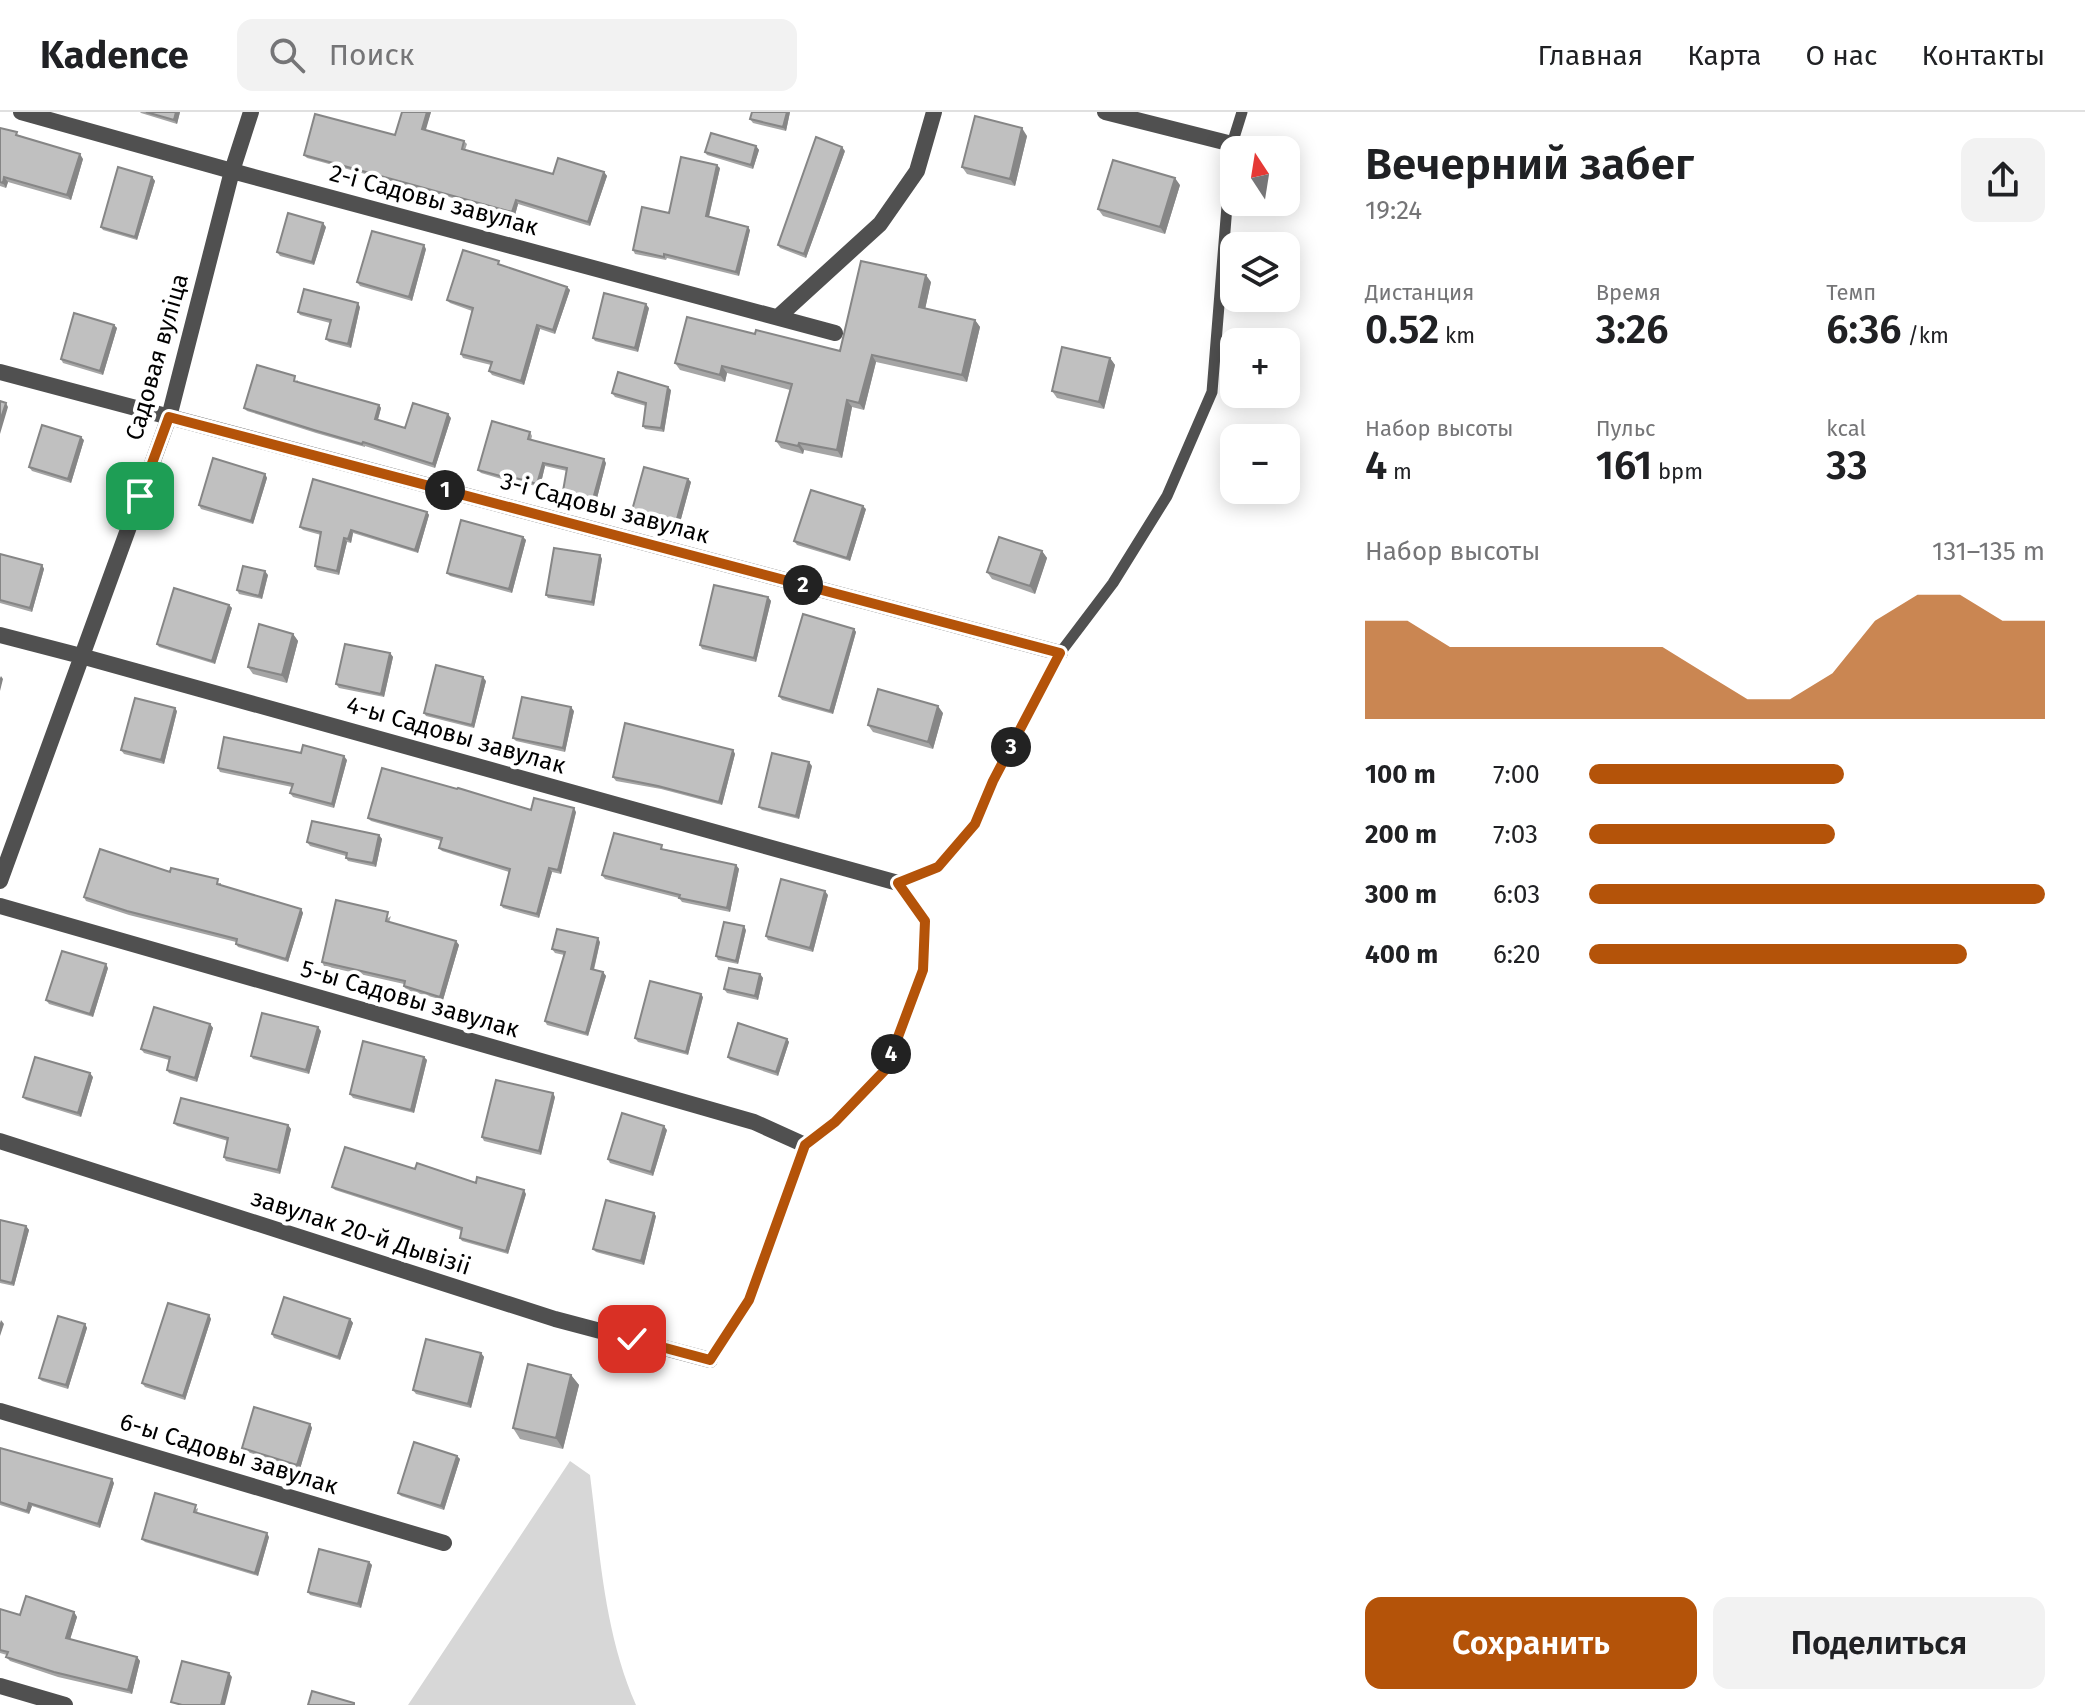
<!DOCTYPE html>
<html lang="ru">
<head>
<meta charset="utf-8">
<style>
	body { margin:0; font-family:"Fira Sans",sans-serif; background:#f2f2f2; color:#202124; height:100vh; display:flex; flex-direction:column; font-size:30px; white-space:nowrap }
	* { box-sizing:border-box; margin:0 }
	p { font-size:26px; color:#757577 }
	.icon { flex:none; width:44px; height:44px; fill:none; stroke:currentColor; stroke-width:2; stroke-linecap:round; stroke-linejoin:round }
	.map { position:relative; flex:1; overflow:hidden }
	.side { display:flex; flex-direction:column; background:#fff; width:760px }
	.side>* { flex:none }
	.needle { width:52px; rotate:348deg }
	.controls { position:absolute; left:1220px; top:24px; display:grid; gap:16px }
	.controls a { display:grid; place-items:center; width:80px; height:80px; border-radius:16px; background:#fff; box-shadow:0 4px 20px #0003; font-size:40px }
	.pin { position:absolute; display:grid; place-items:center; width:68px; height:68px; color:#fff; margin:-34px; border-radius:16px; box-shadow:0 4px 12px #0006 }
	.km { position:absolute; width:40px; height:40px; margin:-20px; border-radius:50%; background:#222; color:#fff; font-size:22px; line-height:40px; text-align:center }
	.round { display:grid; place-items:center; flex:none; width:84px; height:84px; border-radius:16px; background:#f2f2f2 }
	.overview { display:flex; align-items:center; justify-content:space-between; height:136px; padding:0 40px }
	h1 { font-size:44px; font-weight:600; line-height:60px }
	.stats { display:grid; grid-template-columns:repeat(3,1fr); gap:12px; height:136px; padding:8px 40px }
	.stats div { display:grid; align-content:center }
	.stats b { font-size:40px; font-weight:600 }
	.stats small { font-size:22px; font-weight:400 }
	.stats p { font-size:22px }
	.chart { height:224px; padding:16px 40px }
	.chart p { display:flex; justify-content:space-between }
	.chart svg { width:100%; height:144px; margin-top:8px; fill:#b45309; opacity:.7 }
	.cta { display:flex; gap:16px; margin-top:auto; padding:16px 40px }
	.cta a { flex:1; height:92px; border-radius:16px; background:#b45309; color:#fff; font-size:32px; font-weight:600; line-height:92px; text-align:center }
	.cta a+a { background:#f2f2f2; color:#202124 }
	ul { padding:0 40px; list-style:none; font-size:26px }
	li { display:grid; grid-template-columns:128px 96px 1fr; align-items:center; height:60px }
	li i { height:20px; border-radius:10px; background:#b45309 }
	header { display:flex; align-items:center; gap:48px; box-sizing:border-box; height:112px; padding:0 40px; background:#fff; border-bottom:2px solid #e0e0e0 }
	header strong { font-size:38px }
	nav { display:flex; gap:44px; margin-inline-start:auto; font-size:28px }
	.search { width:560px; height:72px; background:#f2f2f2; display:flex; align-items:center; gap:20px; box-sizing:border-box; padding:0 28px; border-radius:16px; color:#757577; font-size:30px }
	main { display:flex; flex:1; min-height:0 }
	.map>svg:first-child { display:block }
	.green { fill:#d7d7d7 }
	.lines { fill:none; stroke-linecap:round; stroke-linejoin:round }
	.service { stroke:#505050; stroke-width:11 }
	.minor { stroke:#505050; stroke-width:16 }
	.tertiary { stroke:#505050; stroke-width:16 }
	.wall { fill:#a5a5a5 }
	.shaded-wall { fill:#868686 }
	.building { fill:#c0c0c0; stroke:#868686; stroke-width:2 }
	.route-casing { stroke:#fff; stroke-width:16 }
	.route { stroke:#b45309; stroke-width:10 }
	.labels { text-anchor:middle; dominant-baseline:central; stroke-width:8; stroke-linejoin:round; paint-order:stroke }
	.street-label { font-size:24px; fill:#000; stroke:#fff }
</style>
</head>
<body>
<header>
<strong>Kadence</strong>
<div class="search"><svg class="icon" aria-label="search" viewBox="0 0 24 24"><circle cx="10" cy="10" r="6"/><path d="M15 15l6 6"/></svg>Поиск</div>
<nav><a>Главная</a><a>Карта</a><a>О нас</a><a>Контакты</a></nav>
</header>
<main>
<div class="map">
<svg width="1325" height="1593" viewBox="0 0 1325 1593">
	<rect width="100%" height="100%" fill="#fff"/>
	<!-- green -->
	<path class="green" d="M570,1349L590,1363C600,1441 604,1520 636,1593H408Z"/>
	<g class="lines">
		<!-- service -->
		<path class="service" d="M710,1248L749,1188L805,1033L835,1010L886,957L923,858L925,809L898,771L938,755L975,712L993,669L1060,541L1113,471L1167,384L1212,280L1232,32L1242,0"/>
		<!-- minor -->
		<path class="minor" d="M21,0L232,59L835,221
			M778,205L880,112L917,59L934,0
			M0,260L1060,541
			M0,523L81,544L898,771
			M0,769L169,305L232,59L251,0
			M0,794L754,1010L805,1033
			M0,1029L555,1207L710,1248
			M0,1299L444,1431
			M0,1574L65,1593"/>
		<!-- tertiary -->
		<path class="tertiary" d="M1105,0L1232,32"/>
	</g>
	<!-- wall -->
	<path class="wall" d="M140,0H180L177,12L141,1Z
		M402,0H431L425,18L464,29L467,32L465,38L553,62L604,60L607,64L590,114L518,92L515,103L307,46L304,43L395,23Z
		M752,0H790L786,19L753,11L750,7Z
		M0,16L83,47L71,88L8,70L6,76L0,74Z
		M1027,24L1015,74L967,62L962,55Z
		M756,34L759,38L753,57L707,43L705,40Z
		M845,39L806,146L780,136L778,133Z
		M720,56L709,105L750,118L739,164L667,146L666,148L635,142L633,138L669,101Z
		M152,65L155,69L137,128L103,118L101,115Z
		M1180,73L1165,122L1103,104L1098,97Z
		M326,115L314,153L280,144L277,140Z
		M426,137L412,189L360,174L357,170Z
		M501,153L567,175L570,178L555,222L540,217L524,273L492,263L489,259L491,253L463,246L461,242L472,199L450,191L447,188Z
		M931,170L925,197L975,208L980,215L967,270L876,250L864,298L852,295L842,346L804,338L803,342L781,336L776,329L790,278L727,261L725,270L680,258L675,251L755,222L840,239Z
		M360,195L351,236L329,230L326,227L330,211L300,203L298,200Z
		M649,196L638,240L595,229L593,226Z
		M114,213L117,216L103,263L63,251L61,247Z
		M1110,246L1115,253L1104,297L1057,286L1052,279Z
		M298,268L297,270L379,293L381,296L378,308L405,316L451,306L435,356L365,334V335L316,321L247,299L244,296Z
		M671,278L664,320L645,317L643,314L646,294L615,285L612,281Z
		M530,320L532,324L531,328L606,351L596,390L566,382L563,379L567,359L545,354L540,375L519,370L518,372L481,361L478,358Z
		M84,328L71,371L32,359L29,355Z
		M265,362L267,366L253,412L201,397L199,393Z
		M688,367L691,370L678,418L634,406L631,402Z
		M866,397L850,449L797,433L794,429Z
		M427,400L429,403L418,441L353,421L351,431L347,430L339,463L317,458L315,454L321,423L303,418L300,415Z
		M523,425L526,428L512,481L450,464L447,461Z
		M1042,439L1047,446L1035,482L992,467L987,460Z
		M0,442L42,453L44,457L32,500L0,491Z
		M600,443L602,447L594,494L548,486L546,483Z
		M268,463L262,487L239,482L237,478Z
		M768,485L771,489L756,550L702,537L700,533Z
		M229,493L232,496L215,552L159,535L157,532Z
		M854,517L856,520L833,602L782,588L779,584Z
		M293,522L298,529L287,571L253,562L248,555Z
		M390,541L393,545L384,585L339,576L336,572Z
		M486,569L474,616L426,604L424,601Z
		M177,599L164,652L124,642L121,638Z
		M574,599L565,640L516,629L513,626Z
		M943,601L933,637L873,620L868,613Z
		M733,638L735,642L722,693L661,677L616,669L613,665Z
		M301,641L347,648L334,696L293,685L290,681L292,675L220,660L218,656Z
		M812,654L799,707L762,698L759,695Z
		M531,698L576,700L561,762L552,760L539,806L503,796L501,793L509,760L442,739L439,736L441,729L371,709L368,706Z
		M379,723L382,727L376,755L348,749L346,746V744L310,734L307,730Z
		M664,737L736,753L739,757L730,800L682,790L679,786L605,767L602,763Z
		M221,771V773L301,797L303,801L288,850L238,835L236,832V830L129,803L86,789L84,785Z
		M828,783L813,840L768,828L766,824Z
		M391,804L389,810L456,829L459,833L443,888L406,878L404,874V872L324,854L322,850Z
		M746,818L738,852L718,848L716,844Z
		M600,830L594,858L603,860L606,864L588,924L547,913L545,909L564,843L555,841L552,837Z
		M108,856L93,905L49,892L46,888Z
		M760,862L763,866L758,888L727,881L724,877Z
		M703,885L688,943L638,930L635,926Z
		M210,912L213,916L197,970L169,961L167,958L169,948L144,941L141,937Z
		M321,919L309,962L253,947L251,944Z
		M787,927L789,930L778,964L730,948L728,945Z
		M424,945L427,948L414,1001L353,986L350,982Z
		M93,965L81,1005L26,988L23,985Z
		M555,985L541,1043L484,1029L482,1025Z
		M174,1011L288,1013L291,1017L280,1062L226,1049L224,1045L228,1029L177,1014Z
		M667,1018L653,1064L610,1051L608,1047Z
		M415,1057L526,1082L508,1142L462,1129L460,1126L462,1119L335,1078L332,1075Z
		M656,1104L644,1153L596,1140L593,1137Z
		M0,1108L26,1114L29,1118L14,1174L0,1171Z
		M209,1203L211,1207L185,1288L145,1275L142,1271Z
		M350,1207L353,1211L340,1248L274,1226L272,1222Z
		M85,1212L87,1216L68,1277L42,1269L39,1266Z
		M481,1241L484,1245L471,1296L416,1282L413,1278Z
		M571,1263L579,1273L563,1337L520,1327L513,1316Z
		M310,1312L312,1316L300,1357L244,1339L242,1336Z
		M0,1336L114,1371L100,1416L32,1394L29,1402L0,1393Z
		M457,1344L460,1347L444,1398L401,1384L398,1381Z
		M198,1396L197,1401L269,1425L258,1464L145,1430L142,1427Z
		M369,1450L372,1453L361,1496L310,1483L308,1480Z
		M0,1497L20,1503L74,1500L77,1505L70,1527L137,1545L140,1549L132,1582L58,1565L10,1549L6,1545L7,1543L0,1541Z"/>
	<!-- shaded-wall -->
	<path class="shaded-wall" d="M176,0H180L177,12L174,8Z
		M427,0H431L425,21L422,17Z
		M787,0H790L786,19L783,15Z
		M1022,16L1027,24L1015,74L1010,67Z
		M756,34L759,38L753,57L751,53Z
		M842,35L845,39L806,146L804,142Z
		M80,42L83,47L71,88L67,83Z
		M717,53L720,56L708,108L706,104Z
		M604,60L607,64L590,114L588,110Z
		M4,65L8,70L6,76L3,71Z
		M152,65L155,69L137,128L135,125Z
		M1175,66L1180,73L1165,122L1160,115Z
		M516,88L518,92L515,103L512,100Z
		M323,111L326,115L314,153L312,150Z
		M748,115L750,118L739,164L736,160Z
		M424,133L426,137L412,189L409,185Z
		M926,163L931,170L924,202L919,195Z
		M567,175L570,178L555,222L553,218Z
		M358,191L360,195L351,236L348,232Z
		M646,192L649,196L638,240L635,236Z
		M975,208L980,215L967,270L962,263Z
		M114,213L117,216L103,263L100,259Z
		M537,213L540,217L524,273L521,269Z
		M872,243L876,250L864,298L859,291Z
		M1110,246L1115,253L1104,297L1099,290Z
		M722,254L727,261L725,270L720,263Z
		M668,275L671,278L664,320L661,316Z
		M847,288L852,295L842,346L837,338Z
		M6,291L8,295L0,322V309Z
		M379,293L381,296L377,310L375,307Z
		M448,302L451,306L435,356L433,352Z
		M81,325L84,328L71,371L68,367Z
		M799,331L804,338L803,342L798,334Z
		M604,347L606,351L596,390L593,387Z
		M543,351L545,354L540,375L537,372Z
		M265,362L267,366L253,412L251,409Z
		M688,367L691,370L678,418L675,414Z
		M863,394L866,397L850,449L847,446Z
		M427,400L429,403L418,441L415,438Z
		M351,418L353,421L351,431L348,427Z
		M523,425L526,428L512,481L509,477Z
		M344,426L347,430L339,463L337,459Z
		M1042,439L1047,446L1035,482L1030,474Z
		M600,443L602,447L594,494L592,490Z
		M42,453L44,457L32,500L30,496Z
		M265,459L268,463L262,487L259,484Z
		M768,485L771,489L756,550L754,546Z
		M229,493L232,496L215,552L212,549Z
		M854,517L856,520L833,602L830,599Z
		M293,522L298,529L287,571L282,563Z
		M390,541L393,545L384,585L381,582Z
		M1,564L3,567L0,579V566Z
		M483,565L486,569L474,616L472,613Z
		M938,594L943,601L933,637L928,630Z
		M571,595L574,599L565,640L563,636Z
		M175,596L177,599L164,652L161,648Z
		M733,638L735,642L722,693L719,690Z
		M344,644L347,648L334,696L332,692Z
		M809,650L812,654L799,707L796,704Z
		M574,696L576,700L561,762L558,758Z
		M379,723L382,727L376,755L373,751Z
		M736,753L739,757L730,800L727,796Z
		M549,756L552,760L539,806L537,802Z
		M825,779L828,783L813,840L810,836Z
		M301,797L303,801L288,850L286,847Z
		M744,814L746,818L738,852L736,849Z
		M598,826L600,830L593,860L591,857Z
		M456,829L459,833L443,888L440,885Z
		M106,852L108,856L93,905L90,902Z
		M603,860L606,864L588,924L586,921Z
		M760,862L763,866L758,888L755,884Z
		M701,882L703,885L688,943L686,940Z
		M210,912L213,916L197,970L195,966Z
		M318,915L321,919L309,962L306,958Z
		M787,927L789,930L778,964L776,960Z
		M424,945L427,948L414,1001L411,998Z
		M90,961L93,965L81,1005L78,1001Z
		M553,981L555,985L541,1043L539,1039Z
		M288,1013L291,1017L280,1062L278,1058Z
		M664,1014L667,1018L653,1064L651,1060Z
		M524,1078L526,1082L508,1142L506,1139Z
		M654,1101L656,1104L644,1153L641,1149Z
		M26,1114L29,1118L14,1174L12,1171Z
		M209,1203L211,1207L185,1288L183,1284Z
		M350,1207L353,1211L340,1248L338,1245Z
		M1,1208L4,1212L0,1224V1211Z
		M85,1212L87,1216L68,1277L66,1273Z
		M481,1241L484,1245L471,1296L468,1292Z
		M571,1263L579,1273L563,1337L556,1326Z
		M310,1312L312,1316L300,1357L297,1353Z
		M457,1344L460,1347L444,1398L441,1394Z
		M112,1367L114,1371L100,1416L98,1412Z
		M29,1391L32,1394L29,1402L27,1399Z
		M267,1421L269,1425L258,1464L255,1461Z
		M369,1450L372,1453L361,1496L358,1492Z
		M74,1500L77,1505L69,1531L66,1526Z
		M137,1545L140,1549L132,1582L128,1578Z
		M229,1561L232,1565L225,1593H221Z"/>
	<!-- building -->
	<path class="building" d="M146,0H176L174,8Z
		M402,0H427L422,17L464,29L462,37L553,62L558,46L604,60L588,110L516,88L512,100L304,43L315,2L395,23Z
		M752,0H787L783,15L750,7Z
		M975,4L1022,16L1010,67L962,55Z
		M0,16L17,20L16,23L80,42L67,83L4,65L3,71L0,70Z
		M711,21L756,34L751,53L705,40Z
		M816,25L842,35L804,142L778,133Z
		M681,45L717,53L706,104L748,115L736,160L664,142V145L633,138L642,95L669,101Z
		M1113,48L1175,66L1160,115L1098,97Z
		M118,55L152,65L135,125L101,115Z
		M288,101L323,111L312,150L277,140Z
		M372,119L424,133L409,185L357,170Z
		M463,138L499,149L498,152L567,175L553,218L537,213L521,269L489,259L492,250L461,242L473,196L447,188Z
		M861,149L926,163L919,195L975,208L962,263L872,243L859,291L847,288L837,338L799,331L798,334L776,329L792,272L722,254L720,263L675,251L687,205L755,222L756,218L840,239Z
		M304,177L358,191L348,232L326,227L331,208L298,200Z
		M604,181L646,192L635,236L593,226Z
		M74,201L114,213L100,259L61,247Z
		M1062,235L1110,246L1099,290L1052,279Z
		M257,253L295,264L294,269L379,293L375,307L405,316L413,291L448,302L433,352L363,330L362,332L314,318L244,296Z
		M618,260L668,275L661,316L643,314L646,291L612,281Z
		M0,289L6,291L0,309Z
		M492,309L530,320L528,327L604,347L593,387L563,379L567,356L543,351L537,372L516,366V368L478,358Z
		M42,313L81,325L68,367L29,355Z
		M213,346L265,362L251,409L199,393Z
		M644,355L688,367L675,414L631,402Z
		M313,367L427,400L415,438L351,418L348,427L344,426L337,459L315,454L321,420L300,415Z
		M811,378L863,394L847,446L794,429Z
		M461,408L523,425L509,477L447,461Z
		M999,425L1042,439L1030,474L987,460Z
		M554,436L600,443L592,490L546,483Z
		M0,442L42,453L30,496L0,488Z
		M243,454L265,459L259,484L237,478Z
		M714,473L768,485L754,546L700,533Z
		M174,476L229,493L212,549L157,532Z
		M803,502L854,517L830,599L779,584Z
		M259,512L293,522L282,563L248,555Z
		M345,532L390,541L381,582L336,572Z
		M436,553L483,565L472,613L424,601Z
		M878,577L938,594L928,630L868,613Z
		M522,585L571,595L563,636L513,626Z
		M135,586L175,596L161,648L121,638Z
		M625,611L733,638L719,690L658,674L613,665Z
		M224,625L301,641L303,633L344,644L332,692L290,681L293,672L218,656Z
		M772,641L809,650L796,704L759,695Z
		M382,656L457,677L458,676L531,698L534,686L574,696L558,758L549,756L537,802L501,793L510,757L439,736L442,726L368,706Z
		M312,709L379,723L373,751L346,746L347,741L307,730Z
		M614,721L662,733L661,737L736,753L727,796L679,786L680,783L602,763Z
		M100,737L170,760L171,756L218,767L217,772L301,797L286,847L236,832L237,827L127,799L84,785Z
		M781,767L825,779L810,836L766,824Z
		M336,788L388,800L386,809L456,829L440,885L404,874L405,869L322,850Z
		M724,810L744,814L736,849L716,844Z
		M557,817L598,826L591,857L603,860L586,921L545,909L565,840L552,837Z
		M62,839L106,852L90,902L46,888Z
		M729,856L760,862L755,884L724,877Z
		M650,869L701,882L686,940L635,926Z
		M154,895L210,912L195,966L167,958L170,945L141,937Z
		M262,901L318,915L306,958L251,944Z
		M738,911L787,927L776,960L728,945Z
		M363,929L424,945L411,998L350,982Z
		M35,945L90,961L78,1001L23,985Z
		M496,968L553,981L539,1039L482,1025Z
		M181,986L288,1013L278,1058L224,1045L228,1026L174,1011Z
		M622,1001L664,1014L651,1060L608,1047Z
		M345,1035L415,1057L417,1051L476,1071L477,1065L524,1078L506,1139L460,1126L462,1116L332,1075Z
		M606,1088L654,1101L641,1149L593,1137Z
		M0,1108L26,1114L12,1171L0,1168Z
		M284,1185L350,1207L338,1245L272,1222Z
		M168,1191L209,1203L183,1284L142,1271Z
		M58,1204L85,1212L66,1273L39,1266Z
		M426,1227L481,1241L468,1292L413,1278Z
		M528,1252L571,1263L556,1326L513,1316Z
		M254,1295L310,1312L297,1353L242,1336Z
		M414,1330L457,1344L441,1394L398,1381Z
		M0,1336L112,1367L98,1412L29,1391L27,1399L0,1390Z
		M155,1381L196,1393L194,1400L267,1421L255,1461L142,1427Z
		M319,1437L369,1450L358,1492L308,1480Z
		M26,1484L74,1500L66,1526L137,1545L128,1578L54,1560L6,1545L8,1540L0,1538V1497L20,1503Z
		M182,1549L229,1561L221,1593H182L171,1590Z
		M312,1579L354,1591V1593H308Z"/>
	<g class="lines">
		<!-- route casing -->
		<g class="route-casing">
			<path id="route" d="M140,384L169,305L1060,541L993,669L975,712L938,755L898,771L925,809L923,858L886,957L835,1010L805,1033L749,1188L710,1248L632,1227"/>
		</g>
		<!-- route -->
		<use href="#route" class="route"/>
	</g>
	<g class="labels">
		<!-- street labels -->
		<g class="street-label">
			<text transform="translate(434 88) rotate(15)">2-і Садовы завулак</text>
			<text transform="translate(157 245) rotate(-74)">Садовая вуліца</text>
			<text transform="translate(605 396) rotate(15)">3-і Садовы завулак</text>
			<text transform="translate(456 623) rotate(16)">4-ы Садовы завулак</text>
			<text transform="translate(410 887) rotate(16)">5-ы Садовы завулак</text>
			<text transform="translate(361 1120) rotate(18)">завулак 20-й Дывізіі</text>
			<text transform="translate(229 1342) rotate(17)">6-ы Садовы завулак</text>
		</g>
	</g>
</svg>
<div class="controls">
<a><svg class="needle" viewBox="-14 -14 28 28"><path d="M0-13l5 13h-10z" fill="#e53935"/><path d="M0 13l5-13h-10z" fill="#757577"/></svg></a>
<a><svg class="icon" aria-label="layers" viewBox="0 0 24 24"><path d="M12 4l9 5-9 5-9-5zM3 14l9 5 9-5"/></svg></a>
<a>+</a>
<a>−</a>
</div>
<div class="pin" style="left:140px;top:384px;background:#1e9e55"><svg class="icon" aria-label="arrive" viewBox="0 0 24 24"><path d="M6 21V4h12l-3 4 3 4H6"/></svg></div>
<div class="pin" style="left:632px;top:1227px;background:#d93025"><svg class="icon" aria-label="check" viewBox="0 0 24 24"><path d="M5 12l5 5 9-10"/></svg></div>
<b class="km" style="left:445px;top:378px">1</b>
<b class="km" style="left:803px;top:473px">2</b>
<b class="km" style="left:1011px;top:635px">3</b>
<b class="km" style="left:891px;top:942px">4</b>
</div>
<section class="side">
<div class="overview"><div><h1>Вечерний забег</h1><p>19:24</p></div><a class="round"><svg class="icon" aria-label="share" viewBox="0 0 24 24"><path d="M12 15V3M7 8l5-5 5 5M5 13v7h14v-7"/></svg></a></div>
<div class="stats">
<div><p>Дистанция</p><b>0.52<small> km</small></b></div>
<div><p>Время</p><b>3:26</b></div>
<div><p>Темп</p><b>6:36<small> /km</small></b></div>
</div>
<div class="stats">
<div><p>Набор высоты</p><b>4<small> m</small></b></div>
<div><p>Пульс</p><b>161<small> bpm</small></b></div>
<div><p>kcal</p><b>33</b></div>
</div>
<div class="chart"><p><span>Набор высоты</span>131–135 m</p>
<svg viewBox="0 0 160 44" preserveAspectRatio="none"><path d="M0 44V14L10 14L20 22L30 22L40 22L50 22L60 22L70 22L80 30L90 38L100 38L110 30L120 14L130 6L140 6L150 14L160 14V44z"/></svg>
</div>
<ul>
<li><b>100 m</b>7:00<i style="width:56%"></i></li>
<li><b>200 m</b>7:03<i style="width:54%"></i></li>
<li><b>300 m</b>6:03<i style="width:100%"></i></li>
<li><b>400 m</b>6:20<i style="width:83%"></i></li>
</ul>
<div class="cta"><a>Сохранить</a><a>Поделиться</a></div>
</section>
</main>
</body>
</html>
